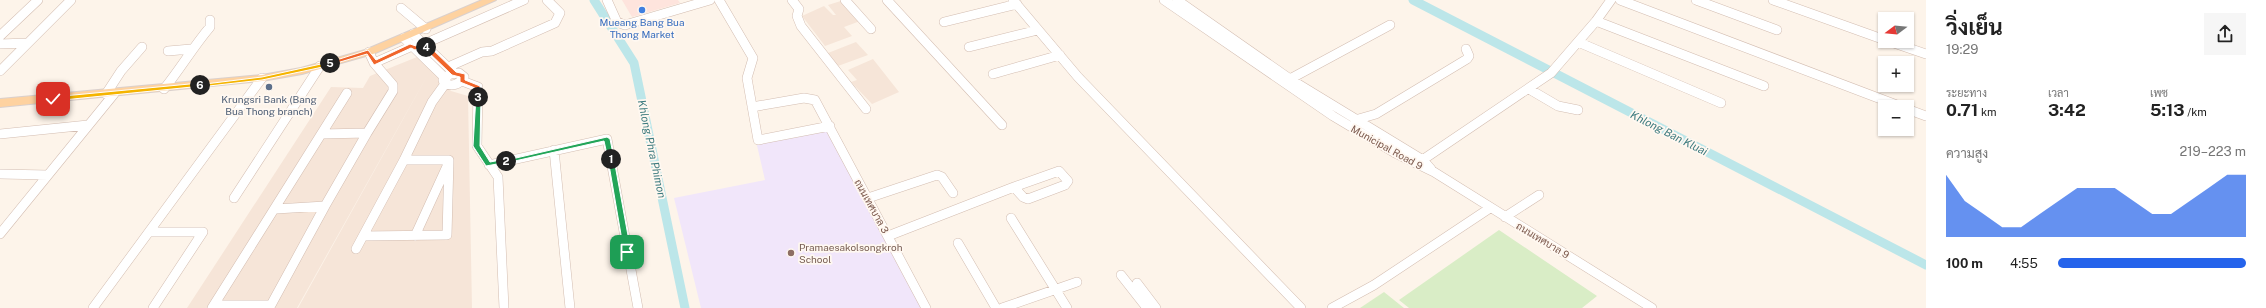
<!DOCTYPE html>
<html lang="th">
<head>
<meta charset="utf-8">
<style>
	body { margin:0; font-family:"Public Sans",Sarabun,sans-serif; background:#f6f6f6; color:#222; height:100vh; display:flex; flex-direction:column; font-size:15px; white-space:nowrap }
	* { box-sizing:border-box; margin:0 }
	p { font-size:13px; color:#767676 }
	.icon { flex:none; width:22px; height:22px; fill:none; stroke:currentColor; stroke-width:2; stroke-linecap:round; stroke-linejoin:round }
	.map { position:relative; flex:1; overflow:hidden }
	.sheet { display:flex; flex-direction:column; background:#fff; width:340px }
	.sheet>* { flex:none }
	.needle { width:26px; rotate:254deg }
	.fabs { position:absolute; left:1878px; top:12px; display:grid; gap:8px }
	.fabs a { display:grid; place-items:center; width:36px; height:36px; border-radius:0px; background:#fff; box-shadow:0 1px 3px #0004; font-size:20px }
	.pin { position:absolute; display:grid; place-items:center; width:34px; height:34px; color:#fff; margin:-17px; border-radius:8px; box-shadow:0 2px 6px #0006 }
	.km { position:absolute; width:20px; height:20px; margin:-10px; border-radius:50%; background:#222; color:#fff; font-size:11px; line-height:20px; text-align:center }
	.round { display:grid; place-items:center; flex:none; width:42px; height:42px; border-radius:0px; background:#f6f6f6 }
	.summary { display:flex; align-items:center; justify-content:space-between; height:68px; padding:0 20px }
	h1 { font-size:22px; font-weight:700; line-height:30px }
	.metrics { display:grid; grid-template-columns:repeat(3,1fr); gap:6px; height:68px; padding:4px 20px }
	.metrics div { display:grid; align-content:center }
	.metrics b { font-size:17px; font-weight:700 }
	.metrics small { font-size:11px; font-weight:400 }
	.metrics p { font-size:11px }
	.chart { height:112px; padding:8px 20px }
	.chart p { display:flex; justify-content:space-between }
	.chart svg { width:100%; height:72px; margin-top:4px; fill:#2563eb; opacity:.7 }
	ul { padding:0 20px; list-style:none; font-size:13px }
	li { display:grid; grid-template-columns:64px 48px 1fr; align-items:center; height:30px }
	li i { height:10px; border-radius:5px; background:#2563eb }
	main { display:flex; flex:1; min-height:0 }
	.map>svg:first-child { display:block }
	.residential { fill:#f6e5d8 }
	.commercial { fill:#fee4dd }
	.education { fill:#f1e6fa }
	.green { fill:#d9edc6 }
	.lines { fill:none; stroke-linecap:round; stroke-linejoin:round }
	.canal { stroke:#bce6e9; stroke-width:9 }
	.minor-casing { stroke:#d3bdb1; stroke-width:10 }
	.major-casing { stroke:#dad0cd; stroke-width:2 }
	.minor { stroke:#fff; stroke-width:9 }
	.major { fill:#fed2a0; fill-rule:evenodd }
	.split-1 { fill:#22a559; stroke:#fff }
	.split-2 { fill:#22a559; stroke:#fff }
	.split-3 { fill:#22a559; stroke:#fff }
	.split-4 { fill:#f0652b; stroke:#fff }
	.split-5 { fill:#f0652b; stroke:#fff }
	.split-6 { fill:#f5b400; stroke:#fff }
	.split-7 { fill:#f5b400; stroke:#fff }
	.shop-dot { fill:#3f7fe0; stroke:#fff8f1; stroke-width:1.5 }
	.service-dot { fill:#5c6f8a; stroke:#fff8f1; stroke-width:1.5 }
	.education-dot { fill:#8d6e63; stroke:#fff8f1; stroke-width:1.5 }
	.labels { text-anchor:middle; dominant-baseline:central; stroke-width:3.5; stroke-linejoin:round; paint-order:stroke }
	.shop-label { font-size:10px; fill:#366cbe; stroke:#fff8f1 }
	.service-label { font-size:10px; fill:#4e5e75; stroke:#fff8f1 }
	.street-label { font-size:10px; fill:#7a574b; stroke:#fff8f1 }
	.education-label { font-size:10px; fill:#785e54; stroke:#fff8f1; text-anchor:start }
	.water-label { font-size:11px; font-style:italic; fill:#3d7b7f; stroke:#fff8f1 }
</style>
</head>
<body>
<main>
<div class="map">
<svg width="1926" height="308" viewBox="0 0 1926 308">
	<rect width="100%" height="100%" fill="#fdf4ea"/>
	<!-- residential -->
	<path class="residential" d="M844,0L863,20L844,27L852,36L825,46L802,16L824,6L833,15H836L828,5Z
		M856,42L868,55L838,66L828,53Z
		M417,57L431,69L297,308H187L331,87L363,88L370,76Z
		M873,59L899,92L872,104L851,82L857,80L848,70Z
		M431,69L451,91L468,96L472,308H298Z"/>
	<!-- commercial -->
	<path class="commercial" d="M622,0H678L680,3L632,17Z"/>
	<!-- education -->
	<path class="education" d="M831,127L922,308H701L674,198L765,180L756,141Z"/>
	<!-- green -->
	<path class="green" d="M1499,230L1597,296L1582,308H1409L1399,300Z
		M1384,292L1404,308H1360Z"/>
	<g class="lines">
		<!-- canal -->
		<path class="canal" d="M594,0L634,63L685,308
			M1413,0L1926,265"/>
		<!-- minor casing -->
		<g class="minor-casing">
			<path id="minor" d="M607,0L617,22L625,25L710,0
				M719,0L753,58L747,78L758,140L830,126
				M792,0L799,9L797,16L801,26L866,109
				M845,0L871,29
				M887,0L1002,125
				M1013,0L1078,77L1301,308
				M1164,0L1333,116L1395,153L1434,172L1652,308
				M1177,0L1290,79L1423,160L1431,169
				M1620,0L1902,107
				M1696,0L1777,30
				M1773,0L1885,40
				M401,8L426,29
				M1596,21L1764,86
				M944,22L1017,4
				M413,34L454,73
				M0,36L38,0
				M404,38L445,78
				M1888,41L1926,54
				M1578,42L1721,103
				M0,44L27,43
				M969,47L1038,30
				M415,48L524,0
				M168,51L191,49
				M374,63L417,44
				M448,67L482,52L492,51L555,23L560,13L547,0
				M0,71L71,0
				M459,73L464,77C459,85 452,87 444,83L443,80L450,74Z
				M993,74L1060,55
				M1290,79L1390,25
				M462,81L478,87L477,146L498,177L504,308
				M164,89C181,68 193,47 210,27V20
				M1529,89L1558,106L1578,110
				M106,94L121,71L142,47
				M752,107L804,98L815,100L926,308
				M1907,109L1926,116
				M1355,120L1376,114L1467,59L1469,56L1466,49
				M0,134L88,125
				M322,134L367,133L393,91V85L374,63L369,52
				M554,150L570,308
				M1418,163L1551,73L1596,21L1611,0
				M489,165L607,139L638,308
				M1059,171L1068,181L1065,185L1028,199L1023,197L1014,187Z
				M0,174L48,175
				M234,198L320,66
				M868,198L937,175L942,177L953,193
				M276,209L325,206L367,133
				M1505,217L1539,195
				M1011,218L1067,308
				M149,232H203L153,308
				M0,234L114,94
				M363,236L447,235L449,160H404
				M415,236L448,164
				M888,236L1014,187
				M958,243L996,308
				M356,249L404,160L432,102L445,84
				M1121,275L1147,308
				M1137,283L1156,308
				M214,305H271L325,206
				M93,308L262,78
				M212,308L347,93
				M1002,308L1077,282
				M1332,308L1374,285L1490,208"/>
		</g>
		<!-- major casing -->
		<g class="major-casing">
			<path id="major" d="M482,0H496L373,54L302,74L262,81L0,107V99L262,75L301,68L365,50Z"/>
		</g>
		<!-- minor -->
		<use href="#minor" class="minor"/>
		<!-- major -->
		<use href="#major" class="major"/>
	</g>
	<!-- split-1 -->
	<path class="split-1" d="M611,157L614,159L631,252L627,254L624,252L608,159Z"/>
	<!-- split-2 -->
	<path class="split-2" d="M607,137L610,139L614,159L611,162L608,159L604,141L506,163L503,161Z"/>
	<!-- split-3 -->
	<path class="split-3" d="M476,96L481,97L480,146L490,162L506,159L509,161L508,162L486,166L473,146Z"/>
	<!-- split-4 -->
	<path class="split-4" d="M424,46H429L456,72L465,74V80L480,86V99L475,97V88L460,82V77L452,75L424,48Z"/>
	<!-- split-5 -->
	<path class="split-5" d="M424,43L429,46V48L423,47L415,50L411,48L374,65L367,54L330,65L327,63L368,50L376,60L410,44L416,46Z"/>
	<!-- split-6 -->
	<path class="split-6" d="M330,62L332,65L262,80L200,87L197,85L262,77Z"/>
	<!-- split-7 -->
	<path class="split-7" d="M200,83L202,86L53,101L50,99L53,97Z"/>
	<!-- markers -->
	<circle class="shop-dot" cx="642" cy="10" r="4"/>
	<circle class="service-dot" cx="269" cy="87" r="4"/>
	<circle class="education-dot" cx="791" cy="253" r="4"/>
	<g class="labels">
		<!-- shop labels -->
		<g class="shop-label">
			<text x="642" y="22">Mueang Bang Bua<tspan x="642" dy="12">Thong Market</tspan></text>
		</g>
		<!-- service labels -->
		<g class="service-label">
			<text x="269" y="99">Krungsri Bank (Bang<tspan x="269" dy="12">Bua Thong branch)</tspan></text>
		</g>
		<!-- street labels -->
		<g class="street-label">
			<text transform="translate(1387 147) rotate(29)">Municipal Road 9</text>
			<text transform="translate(872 206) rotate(61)">ถนนเทศบาล 3</text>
			<text transform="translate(1543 240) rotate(31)">ถนนเทศบาล 9</text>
		</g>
		<!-- education labels -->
		<g class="education-label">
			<text x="799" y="247">Pramaesakolsongkroh<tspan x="799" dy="12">School</tspan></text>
		</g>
		<!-- water labels -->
		<g class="water-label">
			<text transform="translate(1669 133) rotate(27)">Khlong Ban Kluai</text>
			<text transform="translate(652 149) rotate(78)">Khlong Phra Phimon</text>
		</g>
	</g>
</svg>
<div class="fabs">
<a><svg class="needle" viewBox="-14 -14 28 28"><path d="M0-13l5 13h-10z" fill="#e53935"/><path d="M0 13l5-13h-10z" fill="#767676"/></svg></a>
<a>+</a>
<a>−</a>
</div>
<div class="pin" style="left:627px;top:252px;background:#1e9e55"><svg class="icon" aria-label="arrive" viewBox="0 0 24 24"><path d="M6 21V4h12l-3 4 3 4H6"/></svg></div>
<div class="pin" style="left:53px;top:99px;background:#d93025"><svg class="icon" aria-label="check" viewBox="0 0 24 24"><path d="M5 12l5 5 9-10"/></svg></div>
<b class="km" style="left:611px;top:159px">1</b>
<b class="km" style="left:506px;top:161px">2</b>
<b class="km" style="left:478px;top:97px">3</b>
<b class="km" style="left:426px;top:47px">4</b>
<b class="km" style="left:330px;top:63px">5</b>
<b class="km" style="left:200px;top:85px">6</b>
</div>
<section class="sheet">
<div class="summary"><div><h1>วิ่งเย็น</h1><p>19:29</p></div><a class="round"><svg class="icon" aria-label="share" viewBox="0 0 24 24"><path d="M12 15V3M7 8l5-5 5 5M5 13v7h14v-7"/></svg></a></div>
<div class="metrics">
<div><p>ระยะทาง</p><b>0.71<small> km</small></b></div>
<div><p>เวลา</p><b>3:42</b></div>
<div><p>เพซ</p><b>5:13<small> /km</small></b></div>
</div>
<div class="chart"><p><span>ความสูง</span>219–223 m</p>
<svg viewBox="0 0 160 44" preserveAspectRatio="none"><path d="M0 44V6L10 22L20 30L30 38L40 38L50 30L60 22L70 14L80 14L90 14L100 22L110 30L120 30L130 22L140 14L150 6L160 6V44z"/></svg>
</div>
<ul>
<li><b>100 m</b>4:55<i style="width:100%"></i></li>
</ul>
</section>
</main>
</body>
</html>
